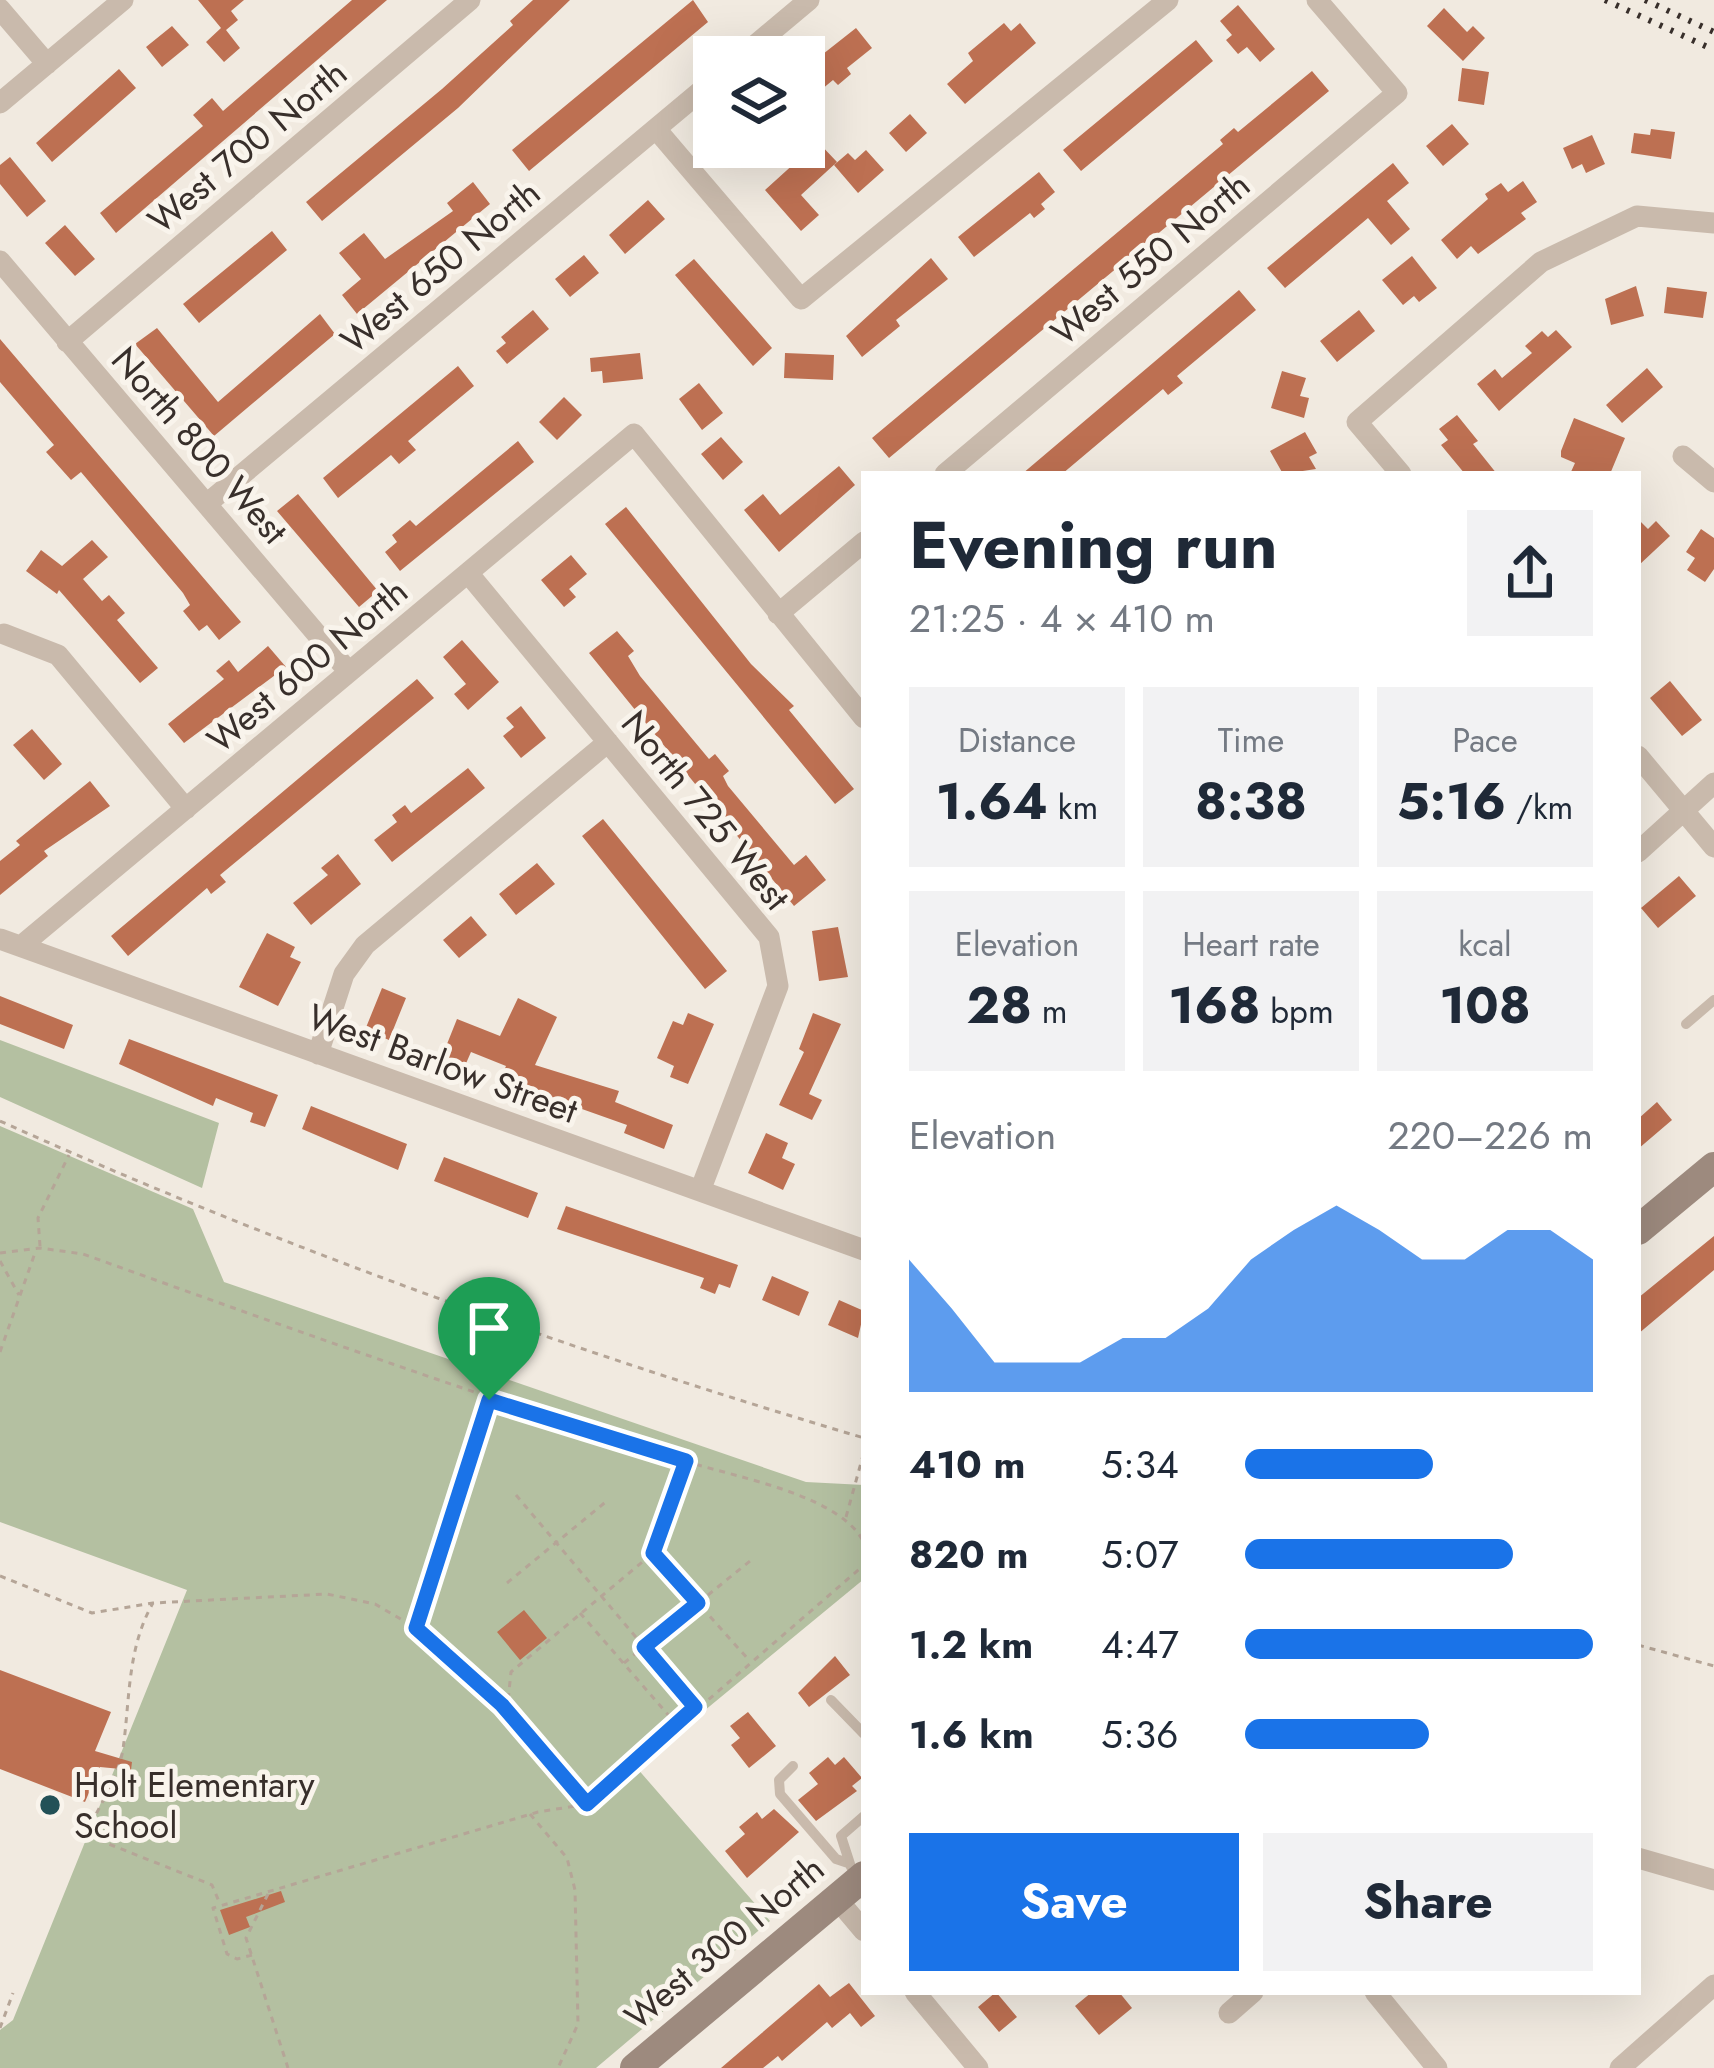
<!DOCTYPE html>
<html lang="en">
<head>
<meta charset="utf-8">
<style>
	body { margin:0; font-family:Jost,sans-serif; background:#f2f2f3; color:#1f2937; height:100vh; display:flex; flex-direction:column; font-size:45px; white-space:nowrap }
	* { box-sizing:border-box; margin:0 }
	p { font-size:39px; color:#747a83 }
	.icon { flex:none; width:66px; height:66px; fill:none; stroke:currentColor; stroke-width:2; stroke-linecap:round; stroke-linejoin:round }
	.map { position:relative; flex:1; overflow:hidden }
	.drawer { position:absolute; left:861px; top:471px; width:780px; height:1524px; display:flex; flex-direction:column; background:#fff; border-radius:0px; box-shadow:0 12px 48px #0002 }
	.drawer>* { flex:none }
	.controls { position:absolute; left:693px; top:36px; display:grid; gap:24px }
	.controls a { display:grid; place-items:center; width:132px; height:132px; border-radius:0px; background:#fff; box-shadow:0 12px 48px #0002; font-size:60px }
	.pin { position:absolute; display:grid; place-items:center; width:102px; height:102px; color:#fff; margin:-123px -51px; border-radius:50% 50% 50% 0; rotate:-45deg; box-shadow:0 0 12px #0007 }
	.pin .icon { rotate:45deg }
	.round { display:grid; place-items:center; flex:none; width:126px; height:126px; border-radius:0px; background:#f2f2f3 }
	.head { display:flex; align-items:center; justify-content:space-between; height:204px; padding:0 48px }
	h1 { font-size:66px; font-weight:700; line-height:90px }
	.metrics { display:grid; grid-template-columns:repeat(3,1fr); gap:18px; height:204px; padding:12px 48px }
	.metrics div { display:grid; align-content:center; border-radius:0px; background:#f2f2f3; text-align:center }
	.metrics b { font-size:51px; font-weight:700 }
	.metrics small { font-size:33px; font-weight:400 }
	.metrics p { font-size:33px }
	.chart { height:336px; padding:24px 48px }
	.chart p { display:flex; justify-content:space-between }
	.chart svg { width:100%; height:216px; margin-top:12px; fill:#1a73e8; opacity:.7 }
	.button { display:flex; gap:24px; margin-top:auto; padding:24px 48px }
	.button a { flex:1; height:138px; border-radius:0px; background:#1a73e8; color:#fff; font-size:48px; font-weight:700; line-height:138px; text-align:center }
	.button a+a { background:#f2f2f3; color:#1f2937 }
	ul { padding:0 48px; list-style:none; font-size:39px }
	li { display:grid; grid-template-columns:192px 144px 1fr; align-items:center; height:90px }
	li i { height:30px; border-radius:15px; background:#1a73e8 }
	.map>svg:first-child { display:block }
	.green { fill:#b4c0a1 }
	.building { fill:#bd7052 }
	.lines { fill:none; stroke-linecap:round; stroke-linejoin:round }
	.path { stroke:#b5a597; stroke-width:3; stroke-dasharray:6 6; stroke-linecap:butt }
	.lane { stroke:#c9baac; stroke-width:10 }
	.street { stroke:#c9baac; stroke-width:21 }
	.secondary { stroke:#9d8a7e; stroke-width:30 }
	.rail { stroke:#382f2b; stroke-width:6; stroke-dasharray:3 9; stroke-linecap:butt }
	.route-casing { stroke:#fff; stroke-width:24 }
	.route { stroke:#1a73e8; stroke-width:15 }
	.poi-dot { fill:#235157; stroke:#f9f4ec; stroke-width:4.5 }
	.labels { text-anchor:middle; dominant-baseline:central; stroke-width:10; stroke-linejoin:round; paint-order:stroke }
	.street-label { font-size:36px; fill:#382f2b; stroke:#f9f4ec }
	.poi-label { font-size:36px; fill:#382f2b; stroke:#f9f4ec; text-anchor:start }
</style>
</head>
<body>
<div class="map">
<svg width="1714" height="2068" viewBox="0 0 1714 2068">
	<rect width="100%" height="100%" fill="#f1eae0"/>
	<!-- green -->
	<path class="green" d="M0,1040L219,1123L202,1188L0,1097Z
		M0,1126L193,1209L224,1282L806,1482L864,1485V1579L636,1767L770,1921L596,2068H0V2030L13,2020L187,1590L0,1522Z"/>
	<!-- building -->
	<path class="building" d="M198,0H244L231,11L238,20L226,30L240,48L224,62L206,42L221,28Z
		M352,0H387L116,233L100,213L203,126L193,115L212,98L223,111Z
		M533,0H570L458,108L322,221L306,202L442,89L513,25L510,21Z
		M693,0L708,22L529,171L512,150Z
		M1238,5L1275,49L1260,62L1247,47L1238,54L1226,40L1232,35L1220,21Z
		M1444,8L1467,32L1473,26L1485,38L1463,61L1427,26Z
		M1004,23L1011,31L1020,23L1036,43L965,104L947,84L973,61L968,53Z
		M172,26L189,45L162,67L146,47Z
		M856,28L872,48L847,68L851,74L838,85L833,80L804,104V69Z
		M1196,40L1213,61L1081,171L1063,150Z
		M1462,68L1489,72L1484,105L1458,101Z
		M119,69L136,88L52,162L36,143Z
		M1312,71L1329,91L889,458L872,438L1223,144L1220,140L1234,128L1238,132Z
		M910,114L927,133L906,152L889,133Z
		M1452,124L1469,144L1443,166L1426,146Z
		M1651,129L1675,132L1671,159L1631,153L1634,133L1650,135Z
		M1592,135L1605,164L1586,173L1582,164L1572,169L1563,148Z
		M818,142L837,162L801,195L819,215L801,231L765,190Z
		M866,150L884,170L858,193L834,165L848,153L855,160Z
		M10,157L46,201L27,217L0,184V165Z
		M1393,163L1409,183L1387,201L1410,229L1391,245L1368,218L1285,288L1267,268Z
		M1039,172L1055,192L1041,204L1045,209L1034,218L1030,213L974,257L958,237Z
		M1523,181L1537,202L1521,213L1526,219L1478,254L1471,246L1457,259L1441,240L1488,199L1485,194L1501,183L1508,192Z
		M473,182L490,204L357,314L342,295L361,279L339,253L364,233L385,259L453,211L447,203Z
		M648,200L665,219L625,254L609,235Z
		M65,225L95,259L75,276L45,243Z
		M272,231L287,250L199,323L183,304Z
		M584,255L599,273L570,297L555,279Z
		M1412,256L1437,288L1419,302L1414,296L1403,305L1382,280Z
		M931,258L948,279L896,320L900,326L862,357L846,336Z
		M694,259L772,348L753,366L675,275Z
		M1636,286L1644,316L1611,325L1605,299Z
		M1667,287L1707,292L1703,318L1664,313Z
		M1239,290L1256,310L1177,376L1183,383L1168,395L1163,389L1062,474H1022Z
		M533,310L549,329L507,364L496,351L506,343L501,337Z
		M1359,310L1375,331L1337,362L1320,341Z
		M320,314L335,334L214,436L135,344L157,328L218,402Z
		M1556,330L1572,347L1499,411L1477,384L1495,369L1502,378L1532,353L1525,346L1542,331L1548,337Z
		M0,339L241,622L219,640L207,625L199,631L183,611L190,605L183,593L81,472L71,480L46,452L54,445L0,382Z
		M640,353L643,379L603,383L602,371L591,372L590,358Z
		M785,353L834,355L833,380L784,378Z
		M458,366L474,386L408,441L416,450L399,464L391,455L338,498L323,478Z
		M1647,368L1663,387L1622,423L1606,405Z
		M1282,371L1306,378L1300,396L1309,398L1304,418L1271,408Z
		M699,383L723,413L702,430L679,399Z
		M564,397L582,415L557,440L539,422Z
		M1457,415L1478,441L1473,444L1497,474H1465L1441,445L1448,440L1439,429Z
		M1574,418L1625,438L1610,474H1570L1575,463L1561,457V451Z
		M1305,432L1317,453L1309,457L1316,469L1283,474L1270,451Z
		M721,437L743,462L723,480L701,454Z
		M518,441L534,462L400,571L385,552L397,542L392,535L410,520L416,526Z
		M839,466L855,485L779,552L744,510L763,494L780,515Z
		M298,494L378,591L359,607L277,511Z
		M626,507L751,664L794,706L789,710L854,789L835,804L605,524Z
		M1638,519L1648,529L1656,521L1670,536L1638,566Z
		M1701,529L1714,538V569L1705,582L1687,570L1695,558L1686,552Z
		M92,540L108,557L83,579L102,601L109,595L125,613L117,620L158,668L140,683L59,590L57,594L26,571L41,550L62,566Z
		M571,555L587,574L569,589L576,597L564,607L541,580Z
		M617,631L634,651L628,656L640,676L709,759L715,754L729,771L723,776L728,786L794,865L806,855L826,880L794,906L589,653Z
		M462,640L499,682L468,710L454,694L466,684L443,657Z
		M268,646L286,667L184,743L168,724L224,679L216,671L229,660L238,672Z
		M417,679L434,698L220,875L226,882L211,894L207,888L128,956L111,936Z
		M1670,681L1702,720L1682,736L1650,698Z
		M521,706L546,738L521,758L503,736L514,727L506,718Z
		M32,729L62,764L44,780L13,745Z
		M468,768L485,788L392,862L374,840L397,822L392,815L405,805L411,813Z
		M90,781L110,806L44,851L48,856L0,895V861L20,845L16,841Z
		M603,819L727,971L705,989L582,836Z
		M338,854L361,884L311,925L293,903L328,875L321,868Z
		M537,863L555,884L516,915L499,894Z
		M1679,876L1696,896L1658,928L1641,908Z
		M471,916L487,935L459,958L443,940Z
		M838,927L848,977L819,981L812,931Z
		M267,933L295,947L290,957L301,962L278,1006L239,987Z
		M382,988L406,998L389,1040L365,1030Z
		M0,996L73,1025L64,1049L0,1024Z
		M518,998L557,1017L535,1065L619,1091L615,1102L673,1125L664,1149L624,1133L627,1125L500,1080L506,1066L471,1052L464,1068L441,1059L457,1019L500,1036Z
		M688,1013L714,1024L688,1084L670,1077L674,1066L657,1058L673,1021L683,1025Z
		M813,1013L841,1024L809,1094L822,1100L812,1120L779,1105L804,1052L799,1049Z
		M129,1039L278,1095L265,1127L250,1122L253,1113L216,1098L213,1106L119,1064Z
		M1657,1102L1672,1120L1638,1149V1119Z
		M311,1106L407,1144L398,1170L302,1129Z
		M766,1133L788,1143L782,1158L795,1164L783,1190L748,1173Z
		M444,1157L538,1193L528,1218L434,1181Z
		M566,1206L738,1265L730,1288L719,1284L715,1294L700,1288L704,1278L557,1229Z
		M1714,1236V1270L1638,1334V1298Z
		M772,1276L809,1292L799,1316L762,1300Z
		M839,1300L864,1311L858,1338L828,1325Z
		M524,1610L547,1638L520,1660L497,1632Z
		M835,1656L850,1675L809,1707L798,1693Z
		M0,1670L111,1712L95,1751L132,1762L131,1770L100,1767L85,1802L0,1769Z
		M748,1712L776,1746L749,1768L731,1745L740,1738L730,1726Z
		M828,1757L835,1765L844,1757L862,1778L852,1786L857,1791L816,1821L798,1800L818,1784L809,1773Z
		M774,1809L799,1832L747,1878L725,1851L745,1834L739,1827L757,1812L762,1819Z
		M281,1891L285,1902L246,1917L250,1927L229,1935L220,1910Z
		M849,1983L875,2016L861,2027L850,2013L832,2028L827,2022L782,2061L778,2056L763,2068H721L819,1984L830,1997Z
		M996,1992L1017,2017L999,2032L978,2007Z
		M1092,1992H1119L1132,2008L1099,2035L1075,2006Z"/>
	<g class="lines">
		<!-- path -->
		<path class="path" d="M0,1121C282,1248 568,1350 864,1438
			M40,1246L38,1218L69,1155
			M0,1253L40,1248L83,1254C286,1327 489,1400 695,1464C741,1478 843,1497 864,1543
			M0,1261L19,1295
			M0,1352L35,1253
			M516,1495L694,1706
			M846,1517L864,1452
			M654,1554L748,1659
			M0,1576L92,1613L153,1603L327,1594L375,1604L416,1628L502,1705L586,1802
			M507,1583L608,1500
			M580,1613L676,1724
			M416,1626L509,1327
			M1638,1645L1714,1666
			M624,1663L750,1561
			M507,1711L511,1672L653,1553L685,1463
			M530,1814L567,1858L575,1890L578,2024L558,2068
			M76,1831L212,1885L220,1904
			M86,1835C97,1809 119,1777 123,1749C130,1700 127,1648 153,1603
			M268,1894L246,1938L288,2068
			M252,1955L237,1959L227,1954L213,1908L538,1812L588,1804L864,1565
			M0,2028L13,1993"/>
		<!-- lane -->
		<path class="lane" d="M1686,1024L1714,1000
			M831,1700L864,1734
			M793,1766L779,1780L780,1794L836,1859L848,1863
			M851,1867L841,1836L864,1816"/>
		<!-- street -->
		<path class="street" d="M0,9L47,64
			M741,57L809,0
			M0,103L123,0
			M656,129L801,299L1168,0
			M0,261L349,672
			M67,342L470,0
			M1683,456L1714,482
			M945,474L1397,93L1317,0
			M1401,474L1357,422L1541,262L1637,216L1714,223
			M209,502L714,80
			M468,573L769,937L778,986L700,1191
			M778,614L864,542
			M4,634L58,655L186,809
			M1638,756L1714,847
			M1638,852L1714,783
			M0,939L864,1250
			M21,946L634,434L864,718
			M318,1054L344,974L365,945L608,742
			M1638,1858L1714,1880
			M837,1899L864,1931
			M915,1992L978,2068
			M1375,1992L1437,2068
			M1229,2013L1253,1992
			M1620,2068L1714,1985"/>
		<!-- secondary -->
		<path class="secondary" d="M1638,1230L1714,1167
			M635,2068L864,1876"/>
		<!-- rail -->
		<path class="rail" d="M1605,0L1714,50
			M1645,0L1714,32"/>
	</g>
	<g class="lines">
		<!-- route casing -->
		<g class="route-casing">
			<path id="route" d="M489,1400L686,1461L653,1553L698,1603L644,1647L695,1707L587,1804L502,1705L416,1628Z"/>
		</g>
		<!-- route -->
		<use href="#route" class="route"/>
	</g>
	<!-- markers -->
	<circle class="poi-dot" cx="50" cy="1805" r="12"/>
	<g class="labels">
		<!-- street labels -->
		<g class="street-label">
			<text transform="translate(247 146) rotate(-40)">West 700 North</text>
			<text transform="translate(1150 258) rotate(-40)">West 550 North</text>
			<text transform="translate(440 266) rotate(-40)">West 650 North</text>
			<text transform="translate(200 445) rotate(49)">North 800 West</text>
			<text transform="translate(307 665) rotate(-40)">West 600 North</text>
			<text transform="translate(706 810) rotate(51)">North 725 West</text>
			<text transform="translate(443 1063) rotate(20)">West Barlow Street</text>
			<text transform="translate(724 1942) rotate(-40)">West 300 North</text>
		</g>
		<!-- poi labels -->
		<g class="poi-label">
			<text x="74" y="1784">Holt Elementary<tspan x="74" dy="41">School</tspan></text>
		</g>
	</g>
</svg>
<div class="controls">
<a><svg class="icon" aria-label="layers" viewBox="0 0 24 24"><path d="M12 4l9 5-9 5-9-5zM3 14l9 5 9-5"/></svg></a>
</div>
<div class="pin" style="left:489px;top:1400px;background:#1e9e55"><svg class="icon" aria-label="arrive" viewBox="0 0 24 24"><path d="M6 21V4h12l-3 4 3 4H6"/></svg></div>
<section class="drawer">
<div class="head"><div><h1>Evening run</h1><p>21:25 · 4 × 410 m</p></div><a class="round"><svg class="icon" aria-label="share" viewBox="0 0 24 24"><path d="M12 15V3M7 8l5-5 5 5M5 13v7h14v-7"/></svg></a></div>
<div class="metrics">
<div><p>Distance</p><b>1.64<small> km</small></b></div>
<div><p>Time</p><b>8:38</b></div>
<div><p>Pace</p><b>5:16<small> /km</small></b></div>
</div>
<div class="metrics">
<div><p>Elevation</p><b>28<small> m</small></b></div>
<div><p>Heart rate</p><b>168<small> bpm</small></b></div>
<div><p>kcal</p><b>108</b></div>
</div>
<div class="chart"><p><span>Elevation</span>220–226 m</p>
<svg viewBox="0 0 160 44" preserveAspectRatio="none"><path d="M0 44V17L10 27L20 38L30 38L40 38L50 33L60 33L70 27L80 17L90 11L100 6L110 11L120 17L130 17L140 11L150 11L160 17V44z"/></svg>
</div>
<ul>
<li><b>410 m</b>5:34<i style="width:54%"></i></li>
<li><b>820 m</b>5:07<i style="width:77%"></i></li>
<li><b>1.2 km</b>4:47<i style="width:100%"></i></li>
<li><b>1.6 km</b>5:36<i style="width:53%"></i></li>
</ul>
<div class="button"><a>Save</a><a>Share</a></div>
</section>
</div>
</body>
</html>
